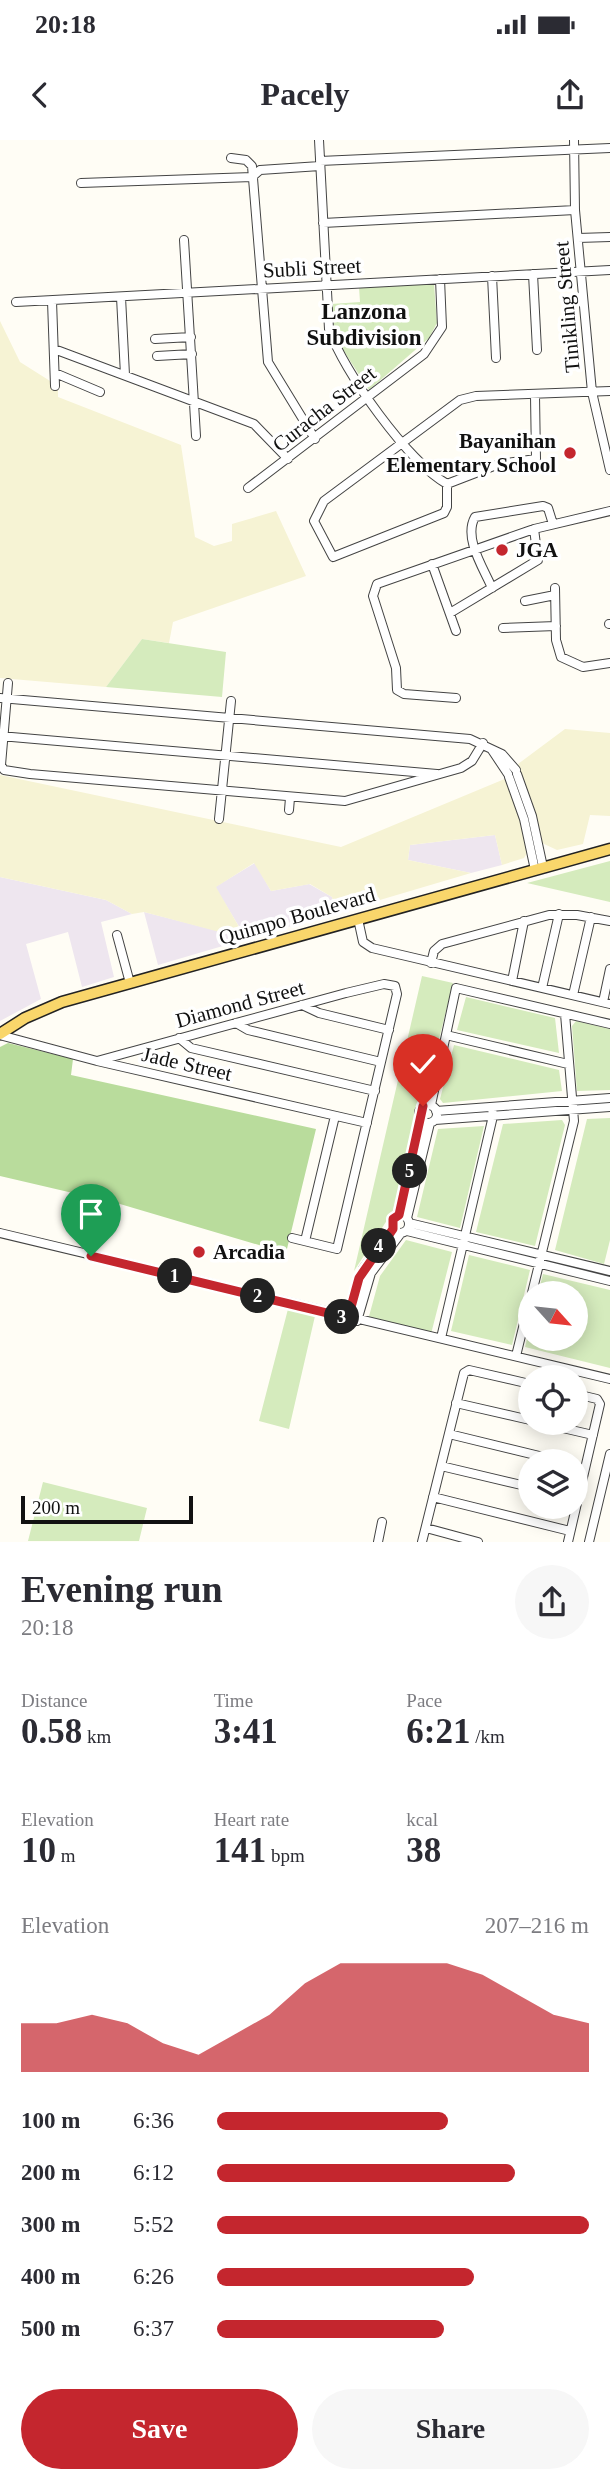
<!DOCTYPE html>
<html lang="en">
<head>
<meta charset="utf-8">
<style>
	body { margin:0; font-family:"Times New Roman",serif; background:#f7f7f7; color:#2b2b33; height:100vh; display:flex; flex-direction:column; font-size:26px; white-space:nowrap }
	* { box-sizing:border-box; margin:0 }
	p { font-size:23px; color:#7c7c81 }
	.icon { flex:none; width:38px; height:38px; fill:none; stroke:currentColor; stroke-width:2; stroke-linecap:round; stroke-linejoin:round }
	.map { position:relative; height:1402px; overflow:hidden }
	.panel { display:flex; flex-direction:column; background:#fff; flex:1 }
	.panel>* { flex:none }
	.needle { width:46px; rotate:117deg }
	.tools { position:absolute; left:518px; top:1141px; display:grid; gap:14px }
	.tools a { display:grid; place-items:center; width:70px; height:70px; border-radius:50%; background:#fff; box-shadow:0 4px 18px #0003; font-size:35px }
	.scale { position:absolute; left:21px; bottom:18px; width:172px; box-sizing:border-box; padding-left:7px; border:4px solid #111; border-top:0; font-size:19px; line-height:24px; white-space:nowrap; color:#111; -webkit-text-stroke:5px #fff; paint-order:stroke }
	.pin { position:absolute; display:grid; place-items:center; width:60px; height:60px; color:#fff; margin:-72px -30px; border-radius:50% 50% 50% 0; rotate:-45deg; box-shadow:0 0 7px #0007 }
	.pin .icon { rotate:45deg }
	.km { position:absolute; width:35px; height:35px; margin:-18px; border-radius:50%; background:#222; color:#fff; font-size:19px; line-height:35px; text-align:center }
	.round { display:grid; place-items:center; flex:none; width:74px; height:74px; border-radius:37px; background:#f7f7f7 }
	.overview { display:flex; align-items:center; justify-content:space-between; height:119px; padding:0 21px }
	h1 { font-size:38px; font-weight:600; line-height:52px }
	.figures { display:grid; grid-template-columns:repeat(3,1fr); gap:10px; height:119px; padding:7px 21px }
	.figures div { display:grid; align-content:center }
	.figures b { font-size:35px; font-weight:600 }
	.figures small { font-size:19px; font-weight:400 }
	.figures p { font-size:19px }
	.chart { height:196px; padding:14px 21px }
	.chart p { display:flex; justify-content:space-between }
	.chart svg { width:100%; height:126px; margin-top:7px; fill:#c4262e; opacity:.7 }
	.button { display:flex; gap:14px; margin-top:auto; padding:14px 21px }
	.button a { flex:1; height:80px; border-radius:42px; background:#c4262e; color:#fff; font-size:28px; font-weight:600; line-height:80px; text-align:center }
	.button a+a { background:#f7f7f7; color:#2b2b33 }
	ul { padding:0 21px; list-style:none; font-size:23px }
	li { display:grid; grid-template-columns:112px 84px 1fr; align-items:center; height:52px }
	li i { height:18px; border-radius:9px; background:#c4262e }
	.status { display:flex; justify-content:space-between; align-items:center; height:49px; padding:0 35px; background:#fff; direction:ltr }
	.status svg { height:19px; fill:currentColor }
	header { display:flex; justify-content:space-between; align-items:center; height:91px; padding:0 21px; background:#fff; font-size:32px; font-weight:600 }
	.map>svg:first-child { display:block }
	.industrial { fill:#eee6ef }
	.farmland { fill:#f6f3d4 }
	.green { fill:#d5ebbd }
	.forest { fill:#b9dc9c }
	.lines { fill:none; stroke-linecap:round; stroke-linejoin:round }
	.minor-casing { stroke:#444; stroke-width:10 }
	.major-casing { stroke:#222; stroke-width:13 }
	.minor { stroke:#fff; stroke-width:8 }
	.major { stroke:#f9d66b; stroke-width:10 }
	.route-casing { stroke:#fff; stroke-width:14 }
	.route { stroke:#c4262e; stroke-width:9 }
	.poi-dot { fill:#c4262e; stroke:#fff; stroke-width:2.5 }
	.labels { text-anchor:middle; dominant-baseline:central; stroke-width:7; stroke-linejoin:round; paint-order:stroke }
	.street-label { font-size:21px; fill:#111; stroke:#fff }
	.poi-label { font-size:21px; font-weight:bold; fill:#111; stroke:#fff; text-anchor:start }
	.neighbourhood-label { font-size:23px; font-weight:bold; fill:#111; stroke:#fff }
</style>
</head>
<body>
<div class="status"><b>20:18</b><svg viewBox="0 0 49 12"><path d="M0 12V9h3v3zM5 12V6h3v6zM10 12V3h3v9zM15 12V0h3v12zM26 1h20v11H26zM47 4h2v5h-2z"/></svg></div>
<header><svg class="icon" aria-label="back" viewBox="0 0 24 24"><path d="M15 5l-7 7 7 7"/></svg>Pacely<svg class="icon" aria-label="share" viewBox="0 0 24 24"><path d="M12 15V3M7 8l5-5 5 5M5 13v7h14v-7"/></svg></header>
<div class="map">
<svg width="610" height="1402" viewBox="0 0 610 1402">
	<rect width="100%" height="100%" fill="#fffdf5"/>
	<!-- industrial -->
	<path class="industrial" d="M495,695L502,725L471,733L408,720L410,705Z
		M255,723L271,751L309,744L332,757L336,773L158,825L144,772L246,798L215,747Z
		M0,737L106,760L132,774L101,782L114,837L82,847L68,792L26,804L41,859L0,881Z"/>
	<!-- farmland -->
	<path class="farmland" d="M0,181L20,222L58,246V257L181,305L195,397L214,406L232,401V384L276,371L306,436L173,482L169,503L142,499L106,547L0,538Z
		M565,589L610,593V676L590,675L583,704L557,710L542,703L518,624Z
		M0,635L341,707L507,638L529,710L524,718L502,725L495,695L410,705L408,720L471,733L336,773L332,757L310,744L271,751L254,723L216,747L246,799L144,772L132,774L106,760L0,737Z"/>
	<!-- green -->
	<path class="green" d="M434,144L437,183L429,198L369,250L336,199L331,164L360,162L359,147Z
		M142,499L226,512L222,557L106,547Z
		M610,721V762L527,743Z
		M422,836L453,843L424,959L415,969V982L393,1071L354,1131Z
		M466,857L555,878L559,913L457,890Z
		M576,881L610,889V950L577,951L572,886Z
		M454,905L559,930L562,951L443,963L440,959Z
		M610,978V1100L604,1124L555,1110L587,979Z
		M562,980L565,985L535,1106L476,1092L503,984Z
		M484,986L460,1088L417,1077L438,989Z
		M406,1100L452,1112L431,1194L368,1180L380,1136Z
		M469,1115L530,1130L512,1205L451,1191Z
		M543,1134L610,1150V1228L525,1207L530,1187V1199H576V1153H538Z
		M288,1169L315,1176L289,1289L259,1281Z
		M43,1342L147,1368L139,1401H28Z"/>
	<!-- forest -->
	<path class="forest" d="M8,903L73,919L71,935L316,989L286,1113L120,1064L0,1036V907Z"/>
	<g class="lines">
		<!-- minor casing -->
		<g class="minor-casing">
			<path id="minor" d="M319,0L329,189C343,231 409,323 447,344
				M574,0L575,70L592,252L610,330
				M231,18L246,20L252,26L268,222L315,299
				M320,21L610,8
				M81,43L252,37L260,30L320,26
				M323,83L575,70
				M578,98L610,97
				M184,100L196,296
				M533,134L537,210
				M492,136L496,218
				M121,157L125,235
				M52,161L55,246
				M16,162L610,130
				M155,199L191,197
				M54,209L254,284L288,319
				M157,216L192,214
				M55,233L100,252
				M447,344V367L444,373L333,417L314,381L324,361L460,260L476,256L610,251
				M447,344L499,324L536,319L535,256
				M248,348L424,214L442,187L440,139
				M432,424L456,491
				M492,448C484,429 463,398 475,377L543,366L548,368L553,384
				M555,448L556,500L561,517L583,527L610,523
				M525,461L555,455
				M450,473L538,420L534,389
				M609,484H610
				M503,488L556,486
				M8,543L1,625L4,630L30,634L345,661L461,628L472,621L483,603
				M0,558L470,599L502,614L516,630
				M456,558L404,554L397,550L396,528L373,456L377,444L534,389L610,371
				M0,596L437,634
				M492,610L508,634
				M517,634L532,676L543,727
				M509,637L524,679L535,730
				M289,670L290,658
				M219,679L231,561
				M358,779L363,802L372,808L610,864
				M117,795L130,843
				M431,823L434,811L442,804L549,775H577L610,781
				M512,841L524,781
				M542,848L559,774
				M573,855L591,777
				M603,862L610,829
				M302,865L319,873L389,890
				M236,883L248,890L381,922
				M0,895L97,921L367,983
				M446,895L568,924
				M179,898L191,908L375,951
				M97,921L346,853L384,844L395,846L397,854L337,1109L292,1098
				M419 974a9 9 0 1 1 18 0a9 9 0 1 1-18 0Z
				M431,965L456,848L610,884
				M436,971L610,958
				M435,980L610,967
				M391 1084a9 9 0 1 1 18 0a9 9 0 1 1-18 0Z
				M399,1075L422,981
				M407,1078L430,983
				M409,1083L610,1131
				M407,1091L610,1141
				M0,1093L610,1239
				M305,1101L335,976
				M532,1153L574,981L565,874
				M348,1178L363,1129L392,1089
				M357,1181L371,1133L401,1093
				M441,1198L493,976L492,967
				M516,1216L530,1159
				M456,1263L530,1280
				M541,1283L593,1295
				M449,1294L560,1321
				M441,1326L530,1347
				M433,1357L570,1391
				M426,1388L478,1402
				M378,1402L382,1382
				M422,1402L464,1233L469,1230L530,1244
				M568,1402L600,1264L597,1259L576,1254
				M589,1402L610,1314"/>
		</g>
		<!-- major casing -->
		<g class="major-casing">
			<path id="major" d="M0,894L25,878L62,862L610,709"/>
		</g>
		<!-- minor -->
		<use href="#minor" class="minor"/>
		<!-- major -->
		<use href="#major" class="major"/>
	</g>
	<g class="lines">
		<!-- route casing -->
		<g class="route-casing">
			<path id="route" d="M91,1116L348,1178L359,1138L393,1089V1079L399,1075L423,966"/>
		</g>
		<!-- route -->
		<use href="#route" class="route"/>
	</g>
	<!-- markers -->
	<g class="poi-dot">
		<circle cx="570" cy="313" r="7"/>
		<circle cx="502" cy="410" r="7"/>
		<circle cx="199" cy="1112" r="7"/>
	</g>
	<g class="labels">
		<!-- street labels -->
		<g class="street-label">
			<text transform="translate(312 128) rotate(-3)">Subli Street</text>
			<text transform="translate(567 167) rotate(-95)">Tinikling Street</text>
			<text transform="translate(324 269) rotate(-38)">Curacha Street</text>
			<text transform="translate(297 776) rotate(-16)">Quimpo Boulevard</text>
			<text transform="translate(240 864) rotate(-15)">Diamond Street</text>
			<text transform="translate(187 924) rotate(13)">Jade Street</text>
		</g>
		<!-- poi labels -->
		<g class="poi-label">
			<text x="556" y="301" text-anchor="end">Bayanihan<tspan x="556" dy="24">Elementary School</tspan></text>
			<text x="516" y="410">JGA</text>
			<text x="213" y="1112">Arcadia</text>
		</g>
		<!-- neighbourhood labels -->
		<g class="neighbourhood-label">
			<text x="364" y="171">Lanzona<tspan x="364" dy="26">Subdivision</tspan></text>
		</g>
	</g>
</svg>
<div class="tools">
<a><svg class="needle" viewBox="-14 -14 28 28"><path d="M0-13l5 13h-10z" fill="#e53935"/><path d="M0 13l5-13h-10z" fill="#7c7c81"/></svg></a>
<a><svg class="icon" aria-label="locate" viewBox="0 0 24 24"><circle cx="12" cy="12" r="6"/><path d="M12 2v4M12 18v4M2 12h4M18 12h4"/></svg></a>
<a><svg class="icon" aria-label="layers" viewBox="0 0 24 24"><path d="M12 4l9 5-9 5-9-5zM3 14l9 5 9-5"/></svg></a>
</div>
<div class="scale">200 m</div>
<div class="pin" style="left:91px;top:1116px;background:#1e9e55"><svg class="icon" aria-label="arrive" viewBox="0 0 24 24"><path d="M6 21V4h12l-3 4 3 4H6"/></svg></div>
<div class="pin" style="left:423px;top:966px;background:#d93025"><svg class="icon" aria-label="check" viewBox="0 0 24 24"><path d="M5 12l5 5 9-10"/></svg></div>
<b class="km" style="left:175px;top:1136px">1</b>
<b class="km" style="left:258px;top:1156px">2</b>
<b class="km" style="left:342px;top:1177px">3</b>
<b class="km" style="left:379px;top:1106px">4</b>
<b class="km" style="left:410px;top:1031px">5</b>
</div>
<section class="panel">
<div class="overview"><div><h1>Evening run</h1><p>20:18</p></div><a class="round"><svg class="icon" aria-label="share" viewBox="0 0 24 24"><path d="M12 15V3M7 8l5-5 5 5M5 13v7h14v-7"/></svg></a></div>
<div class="figures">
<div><p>Distance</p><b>0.58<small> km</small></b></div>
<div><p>Time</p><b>3:41</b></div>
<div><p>Pace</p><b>6:21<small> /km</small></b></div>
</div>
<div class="figures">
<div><p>Elevation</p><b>10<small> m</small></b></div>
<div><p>Heart rate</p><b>141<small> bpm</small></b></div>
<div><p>kcal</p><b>38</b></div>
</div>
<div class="chart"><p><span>Elevation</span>207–216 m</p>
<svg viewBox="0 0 160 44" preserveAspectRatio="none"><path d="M0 44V27L10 27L20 24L30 27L40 34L50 38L60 31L70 24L80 13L90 6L100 6L110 6L120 6L130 10L140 17L150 24L160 27V44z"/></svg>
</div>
<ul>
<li><b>100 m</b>6:36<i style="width:62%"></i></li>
<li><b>200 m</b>6:12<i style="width:80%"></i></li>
<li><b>300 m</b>5:52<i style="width:100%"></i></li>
<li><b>400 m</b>6:26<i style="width:69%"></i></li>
<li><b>500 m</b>6:37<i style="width:61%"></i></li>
</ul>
<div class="button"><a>Save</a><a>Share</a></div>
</section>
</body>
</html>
